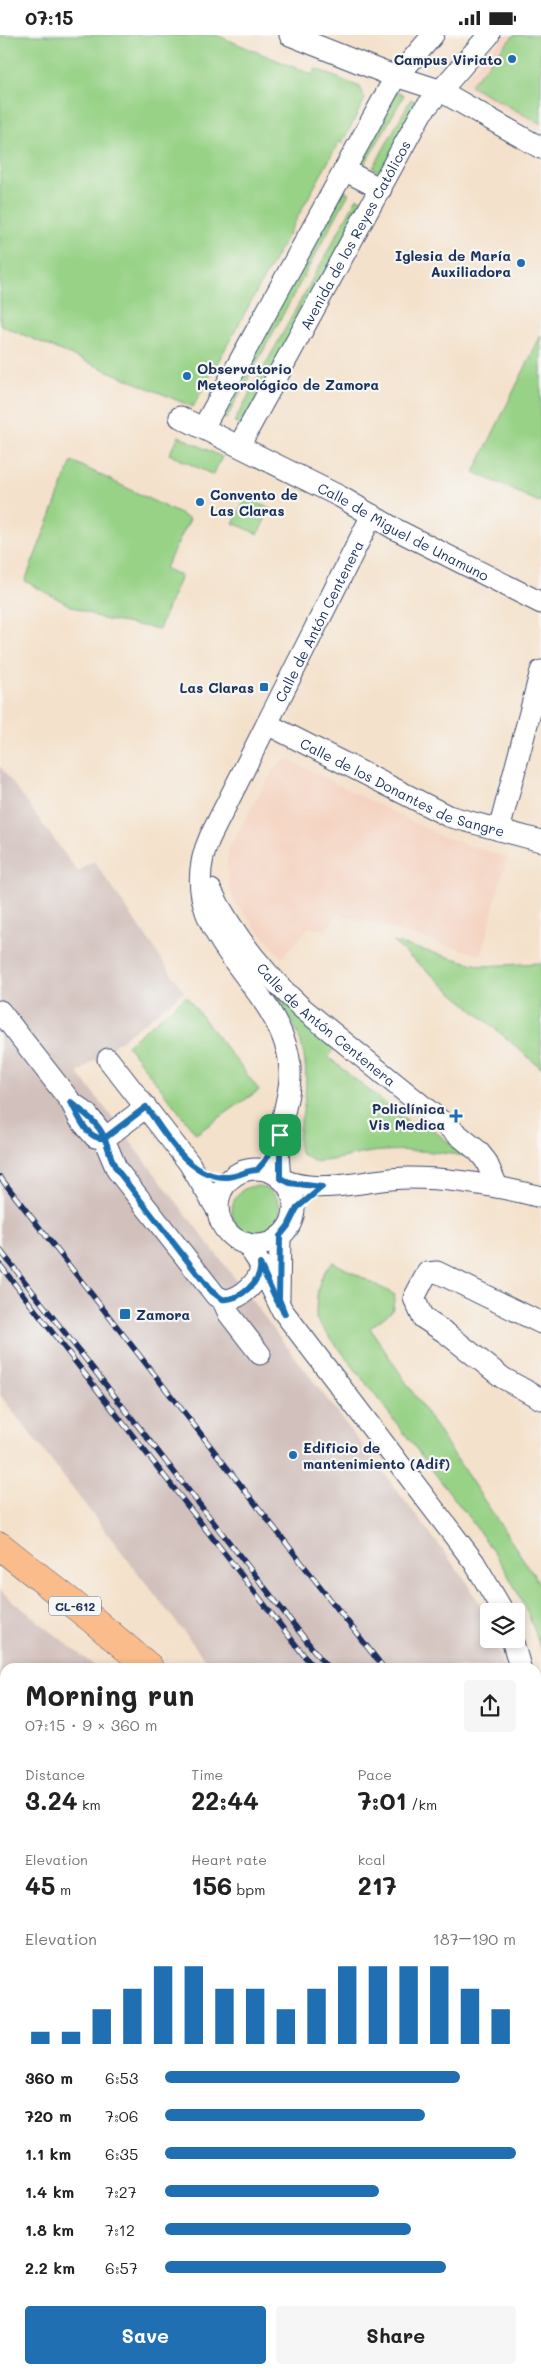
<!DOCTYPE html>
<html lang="en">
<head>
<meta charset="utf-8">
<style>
	body { margin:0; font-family:Mali,sans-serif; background:#f6f6f6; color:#222; height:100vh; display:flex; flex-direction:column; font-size:19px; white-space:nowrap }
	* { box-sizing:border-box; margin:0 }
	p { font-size:16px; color:#767676 }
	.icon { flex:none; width:28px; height:28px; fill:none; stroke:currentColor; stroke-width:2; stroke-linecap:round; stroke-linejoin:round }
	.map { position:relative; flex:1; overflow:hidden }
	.side { position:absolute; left:0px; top:1628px; width:541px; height:711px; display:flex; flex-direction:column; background:#fff; border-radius:15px 15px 0 0; box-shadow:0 2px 8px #0003 }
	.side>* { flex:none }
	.fabs { position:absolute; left:480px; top:1568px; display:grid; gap:10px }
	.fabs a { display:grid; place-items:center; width:45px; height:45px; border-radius:5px; background:#fff; box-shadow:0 2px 8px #0003; font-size:25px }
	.pin { position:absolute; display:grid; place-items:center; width:42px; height:42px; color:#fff; margin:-21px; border-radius:10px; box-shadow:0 2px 8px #0006 }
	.round { display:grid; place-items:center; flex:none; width:52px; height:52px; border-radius:5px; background:#f6f6f6 }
	.overview { display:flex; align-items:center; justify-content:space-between; height:85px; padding:0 25px }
	h1 { font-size:28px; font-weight:700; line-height:38px }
	.metrics { display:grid; grid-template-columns:repeat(3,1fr); gap:8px; height:85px; padding:5px 25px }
	.metrics div { display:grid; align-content:center }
	.metrics b { font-size:25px; font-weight:700 }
	.metrics small { font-size:14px; font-weight:400 }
	.metrics p { font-size:14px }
	.chart { height:140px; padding:10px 25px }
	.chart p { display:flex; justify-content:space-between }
	.chart svg { width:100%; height:90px; margin-top:5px; stroke:#1f6fb2; stroke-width:6 }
	.primary-button { display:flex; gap:10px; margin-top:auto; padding:10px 25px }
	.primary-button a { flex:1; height:58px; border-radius:5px; background:#1f6fb2; color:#fff; font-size:20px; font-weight:700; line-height:58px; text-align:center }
	.primary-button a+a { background:#f6f6f6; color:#222 }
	ul { padding:0 25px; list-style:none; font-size:16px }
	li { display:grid; grid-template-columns:80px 60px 1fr; align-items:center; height:38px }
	li i { height:12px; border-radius:6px; background:#1f6fb2 }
	.status { display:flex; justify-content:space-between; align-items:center; height:35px; padding:0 25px; background:#fff; direction:ltr }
	.status svg { height:14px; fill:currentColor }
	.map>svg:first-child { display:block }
	.built { fill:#f5d3c1 }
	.industrial { fill:#d1c0bc }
	.green { fill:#97d286; stroke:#598072 }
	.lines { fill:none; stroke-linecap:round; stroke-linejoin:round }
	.minor-casing { stroke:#3c4a6e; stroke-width:23 }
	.major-casing { stroke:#3c4a6e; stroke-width:29 }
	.highway-casing { stroke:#3c4a6e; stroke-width:29 }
	.minor { stroke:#fff; stroke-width:21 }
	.major { stroke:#f9bc8a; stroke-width:28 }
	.highway { stroke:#f9bc8a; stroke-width:28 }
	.rail-casing { stroke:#1b2f5e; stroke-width:5.5 }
	.rail { stroke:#f6f6f2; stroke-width:4; stroke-dasharray:11; stroke-linecap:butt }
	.route-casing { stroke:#fff; stroke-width:10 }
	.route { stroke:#1f6fb2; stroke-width:6 }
	.poi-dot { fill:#1f6fb2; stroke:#f6f6f2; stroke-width:2 }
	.labels { text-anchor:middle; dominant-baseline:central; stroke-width:4.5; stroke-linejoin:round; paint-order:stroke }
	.shield { fill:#f6f6f2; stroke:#5d6b8a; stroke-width:1 }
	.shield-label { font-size:12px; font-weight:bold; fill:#1b2f5e }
	.poi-label { font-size:14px; font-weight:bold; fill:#1b2f5e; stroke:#f6f6f2; text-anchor:end }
	.street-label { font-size:14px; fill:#1b2f5e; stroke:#f6f6f2 }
</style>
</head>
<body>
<div class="status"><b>07:15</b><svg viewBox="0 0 49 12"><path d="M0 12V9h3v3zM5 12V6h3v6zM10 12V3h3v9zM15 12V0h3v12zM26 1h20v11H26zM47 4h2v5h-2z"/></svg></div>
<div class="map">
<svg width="541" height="2338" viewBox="0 0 541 2338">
	<rect width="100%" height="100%" fill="#f6f6f2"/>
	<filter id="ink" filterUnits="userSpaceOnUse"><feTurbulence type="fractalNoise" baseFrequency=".02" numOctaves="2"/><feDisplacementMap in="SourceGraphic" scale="10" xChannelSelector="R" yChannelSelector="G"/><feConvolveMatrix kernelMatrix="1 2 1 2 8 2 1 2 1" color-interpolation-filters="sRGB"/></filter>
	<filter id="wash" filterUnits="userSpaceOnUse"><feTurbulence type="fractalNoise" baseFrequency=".0096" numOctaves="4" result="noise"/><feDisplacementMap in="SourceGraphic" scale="20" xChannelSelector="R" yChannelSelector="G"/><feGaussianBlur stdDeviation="1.12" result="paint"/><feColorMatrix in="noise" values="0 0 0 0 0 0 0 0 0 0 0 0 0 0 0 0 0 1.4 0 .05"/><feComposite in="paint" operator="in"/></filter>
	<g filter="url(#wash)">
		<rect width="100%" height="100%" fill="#f4e1cb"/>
		<!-- built -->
		<path class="built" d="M505,0H541V96L459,49Z
			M287,724L443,802L507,822L481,920L338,879L326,895L309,892L282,923L235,868L230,854L227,833L228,815L272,736Z"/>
		<!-- industrial -->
		<path class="industrial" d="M0,731L78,837L94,826L184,957L78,1038L467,1547L489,1585V1604H495L503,1632H211L0,1360Z
			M0,1556L96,1632H5V2206L0,2203Z
			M536,1769L541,1779V1968L536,1962Z
			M201,2334H314L311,2338H208Z"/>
		<!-- green -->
		<path class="green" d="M0,0H216L313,40L316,34L360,52L365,64L342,108L339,107L193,372L0,290Z
			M514,0H541V89L470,50Z
			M396,56L404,60L365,129L359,125Z
			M411,64L419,69L381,138L373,133Z
			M341,154L349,158L226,384L216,380Z
			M357,163L365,166L242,391L234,387Z
			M541,300V468L474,437Z
			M179,401L222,422L213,440L169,419Z
			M72,426L190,484L165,533L181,541L159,594L103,584L69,570L25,546Z
			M247,462L270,474L258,499L233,488Z
			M393,907L482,931L541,928V1033Z
			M258,938L336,1011L328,1022L415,1093L427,1090L465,1121C432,1116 398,1113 365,1118C348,1121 332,1126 315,1127L300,1118C295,1098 303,1084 305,1064C310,1003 293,985 258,938Z
			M186,961L259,1055L196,1099L127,1010Z
			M232 1175a24 24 0 1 1 48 0a24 24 0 1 1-48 0Z
			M333,1227L395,1260L392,1276L370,1293L541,1551V1616C521,1544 474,1490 430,1432C392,1382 354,1333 316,1284C316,1263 317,1240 333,1227Z
			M541,2117V2237L536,2243V2118Z
			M541,2289V2310L536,2316V2295Z
			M386,2334H461L458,2338H383Z"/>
	</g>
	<g filter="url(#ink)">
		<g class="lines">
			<!-- minor casing -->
			<g class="minor-casing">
				<g id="minor">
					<path d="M290,0L383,37L439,55L541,113"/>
					<path d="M344,135L381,154"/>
					<path id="s1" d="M180,382L341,462L395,494L541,568"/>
					<path d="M203,393L392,48L433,0"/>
					<path id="s2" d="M239,411L422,77L489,0"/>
					<path id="s3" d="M267,689L448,781L541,806"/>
					<path d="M499,795L541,636"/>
					<path id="s4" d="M211,855C233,900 265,939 302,973L478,1116L486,1126L497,1151"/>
					<path d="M0,976L71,1067L79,1083L95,1102L105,1103L146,1072"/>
					<path d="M108,1024L189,1128L218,1176"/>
					<path d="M71,1067L86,1078L101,1097L117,1135L216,1261L225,1265C241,1264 263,1245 260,1229"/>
					<circle cx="256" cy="1172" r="38"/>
					<path id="s5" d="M280,1143C279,1131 277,1117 279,1105C283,1070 297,1047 286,1011C264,938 170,891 210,802L372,480"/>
					<path d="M283,1145C322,1161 368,1143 409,1143C454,1143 498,1151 541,1162"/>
					<path d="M246,1208L260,1229L282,1275L474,1527L503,1576"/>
					<path d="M279,1263L280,1201"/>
					<path d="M222,1264L229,1279L260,1319"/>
					<path d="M541,1288L437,1237L427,1238L414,1263L423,1283L446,1298L503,1343L541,1364"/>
					<path d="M512,1604L520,1632"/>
					<path d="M536,1710L541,1730"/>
					<path d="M0,1986L5,1979"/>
					<path d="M0,2183L5,2186"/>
					<path d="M233,2334L240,2338"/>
					<path d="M333,2338L338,2334"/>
				</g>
			</g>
			<!-- major casing -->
			<g class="major-casing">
				<path id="major" d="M0,1511L93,1585L149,1632
					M370,2338L373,2334"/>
			</g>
			<!-- highway casing -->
			<g class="highway-casing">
				<path id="highway" d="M536,2276L541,2270
					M485,2338L488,2334
					M535,2338L541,2331"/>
			</g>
			<!-- minor -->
			<use href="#minor" class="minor"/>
			<!-- major -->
			<use href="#major" class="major"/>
			<!-- highway -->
			<use href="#highway" class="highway"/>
			<!-- rail casing -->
			<g class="rail-casing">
				<path id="rail" d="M0,1142L383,1632
					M0,1215L327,1632
					M0,1230L313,1632
					M536,1831L541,1837
					M536,1901L541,1907
					M536,1919L541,1925"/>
			</g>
			<!-- rail -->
			<use href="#rail" class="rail"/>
		</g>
	</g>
	<g class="lines" filter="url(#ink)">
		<!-- route casing -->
		<g class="route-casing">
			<path id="route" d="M280,1100L265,1126L257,1135C246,1135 238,1142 227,1142C188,1143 166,1099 146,1072L105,1103C87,1106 78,1080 71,1067C83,1078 97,1086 104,1102C109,1113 110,1124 117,1135L210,1255L222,1264C239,1267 263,1245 260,1229L276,1264L285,1279L279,1264L280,1201L288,1191L297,1173L322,1152L290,1148L280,1143V1100"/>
		</g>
		<!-- route -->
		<use href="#route" class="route"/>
	</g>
	<!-- markers -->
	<g class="poi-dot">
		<circle cx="512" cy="24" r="5"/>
		<circle cx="521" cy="228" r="5"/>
		<circle cx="187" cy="341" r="5"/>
		<circle cx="200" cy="467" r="5"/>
		<rect x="259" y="647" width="10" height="10" rx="2.5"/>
		<path d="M453.5 1073.5h5v5h5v5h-5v5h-5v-5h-5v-5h5z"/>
		<rect x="119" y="1273" width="12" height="12" rx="2.5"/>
		<circle cx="293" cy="1420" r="5"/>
	</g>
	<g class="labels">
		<!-- shield labels -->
		<rect class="shield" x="49" y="1561.5" width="52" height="19" rx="4"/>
		<g class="shield-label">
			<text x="75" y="1571">CL-612</text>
		</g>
		<!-- poi labels -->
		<g class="poi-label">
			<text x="502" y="24">Campus Viriato</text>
			<text x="511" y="220">Iglesia de María<tspan x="511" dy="16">Auxiliadora</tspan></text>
			<text x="197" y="333" text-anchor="start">Observatorio<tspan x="197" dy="16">Meteorológico de Zamora</tspan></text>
			<text x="210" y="459" text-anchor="start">Convento de<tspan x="210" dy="16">Las Claras</tspan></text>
			<text x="254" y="652">Las Claras</text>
			<text x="445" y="1073">Policlínica<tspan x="445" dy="16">Vis Medica</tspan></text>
			<text x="136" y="1279" text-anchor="start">Zamora</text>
			<text x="303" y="1412" text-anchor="start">Edificio de<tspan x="303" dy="16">mantenimiento (Adif)</tspan></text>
		</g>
		<!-- street labels -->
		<g class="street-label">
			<text stroke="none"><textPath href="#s2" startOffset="241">Avenida de los Reyes Católicos</textPath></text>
			<text stroke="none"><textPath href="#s1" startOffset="251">Calle de Miguel de Unamuno</textPath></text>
			<text stroke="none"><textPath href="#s5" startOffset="609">Calle de Antón Centenera</textPath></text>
			<text stroke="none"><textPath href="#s3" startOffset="150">Calle de los Donantes de Sangre</textPath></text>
			<text stroke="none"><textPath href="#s4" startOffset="179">Calle de Antón Centenera</textPath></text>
		</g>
	</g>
</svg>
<div class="fabs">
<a><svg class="icon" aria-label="layers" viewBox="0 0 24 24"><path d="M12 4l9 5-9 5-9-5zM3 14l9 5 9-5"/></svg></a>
</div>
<div class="pin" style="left:280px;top:1100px;background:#1e9e55"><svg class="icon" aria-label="arrive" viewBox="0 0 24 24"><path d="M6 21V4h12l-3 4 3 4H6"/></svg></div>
<section class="side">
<div class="overview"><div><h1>Morning run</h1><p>07:15 · 9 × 360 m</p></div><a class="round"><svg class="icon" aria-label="share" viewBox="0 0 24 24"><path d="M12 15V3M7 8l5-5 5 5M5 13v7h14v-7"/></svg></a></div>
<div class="metrics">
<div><p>Distance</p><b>3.24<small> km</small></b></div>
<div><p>Time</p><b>22:44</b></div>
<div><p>Pace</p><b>7:01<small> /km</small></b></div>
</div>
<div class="metrics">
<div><p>Elevation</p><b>45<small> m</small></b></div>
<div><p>Heart rate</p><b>156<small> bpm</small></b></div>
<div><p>kcal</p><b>217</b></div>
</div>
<div class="chart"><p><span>Elevation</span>187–190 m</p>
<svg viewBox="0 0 160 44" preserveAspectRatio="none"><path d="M5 44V38M15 44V38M25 44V27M35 44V17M45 44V6M55 44V6M65 44V17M75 44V17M85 44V27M95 44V17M105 44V6M115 44V6M125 44V6M135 44V6M145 44V17M155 44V27"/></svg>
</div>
<ul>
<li><b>360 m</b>6:53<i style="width:84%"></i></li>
<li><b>720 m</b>7:06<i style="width:74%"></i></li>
<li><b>1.1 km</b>6:35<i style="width:100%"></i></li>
<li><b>1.4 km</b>7:27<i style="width:61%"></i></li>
<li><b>1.8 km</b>7:12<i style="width:70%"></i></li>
<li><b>2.2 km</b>6:57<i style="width:80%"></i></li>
</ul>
<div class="primary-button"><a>Save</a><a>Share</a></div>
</section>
</div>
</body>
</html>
